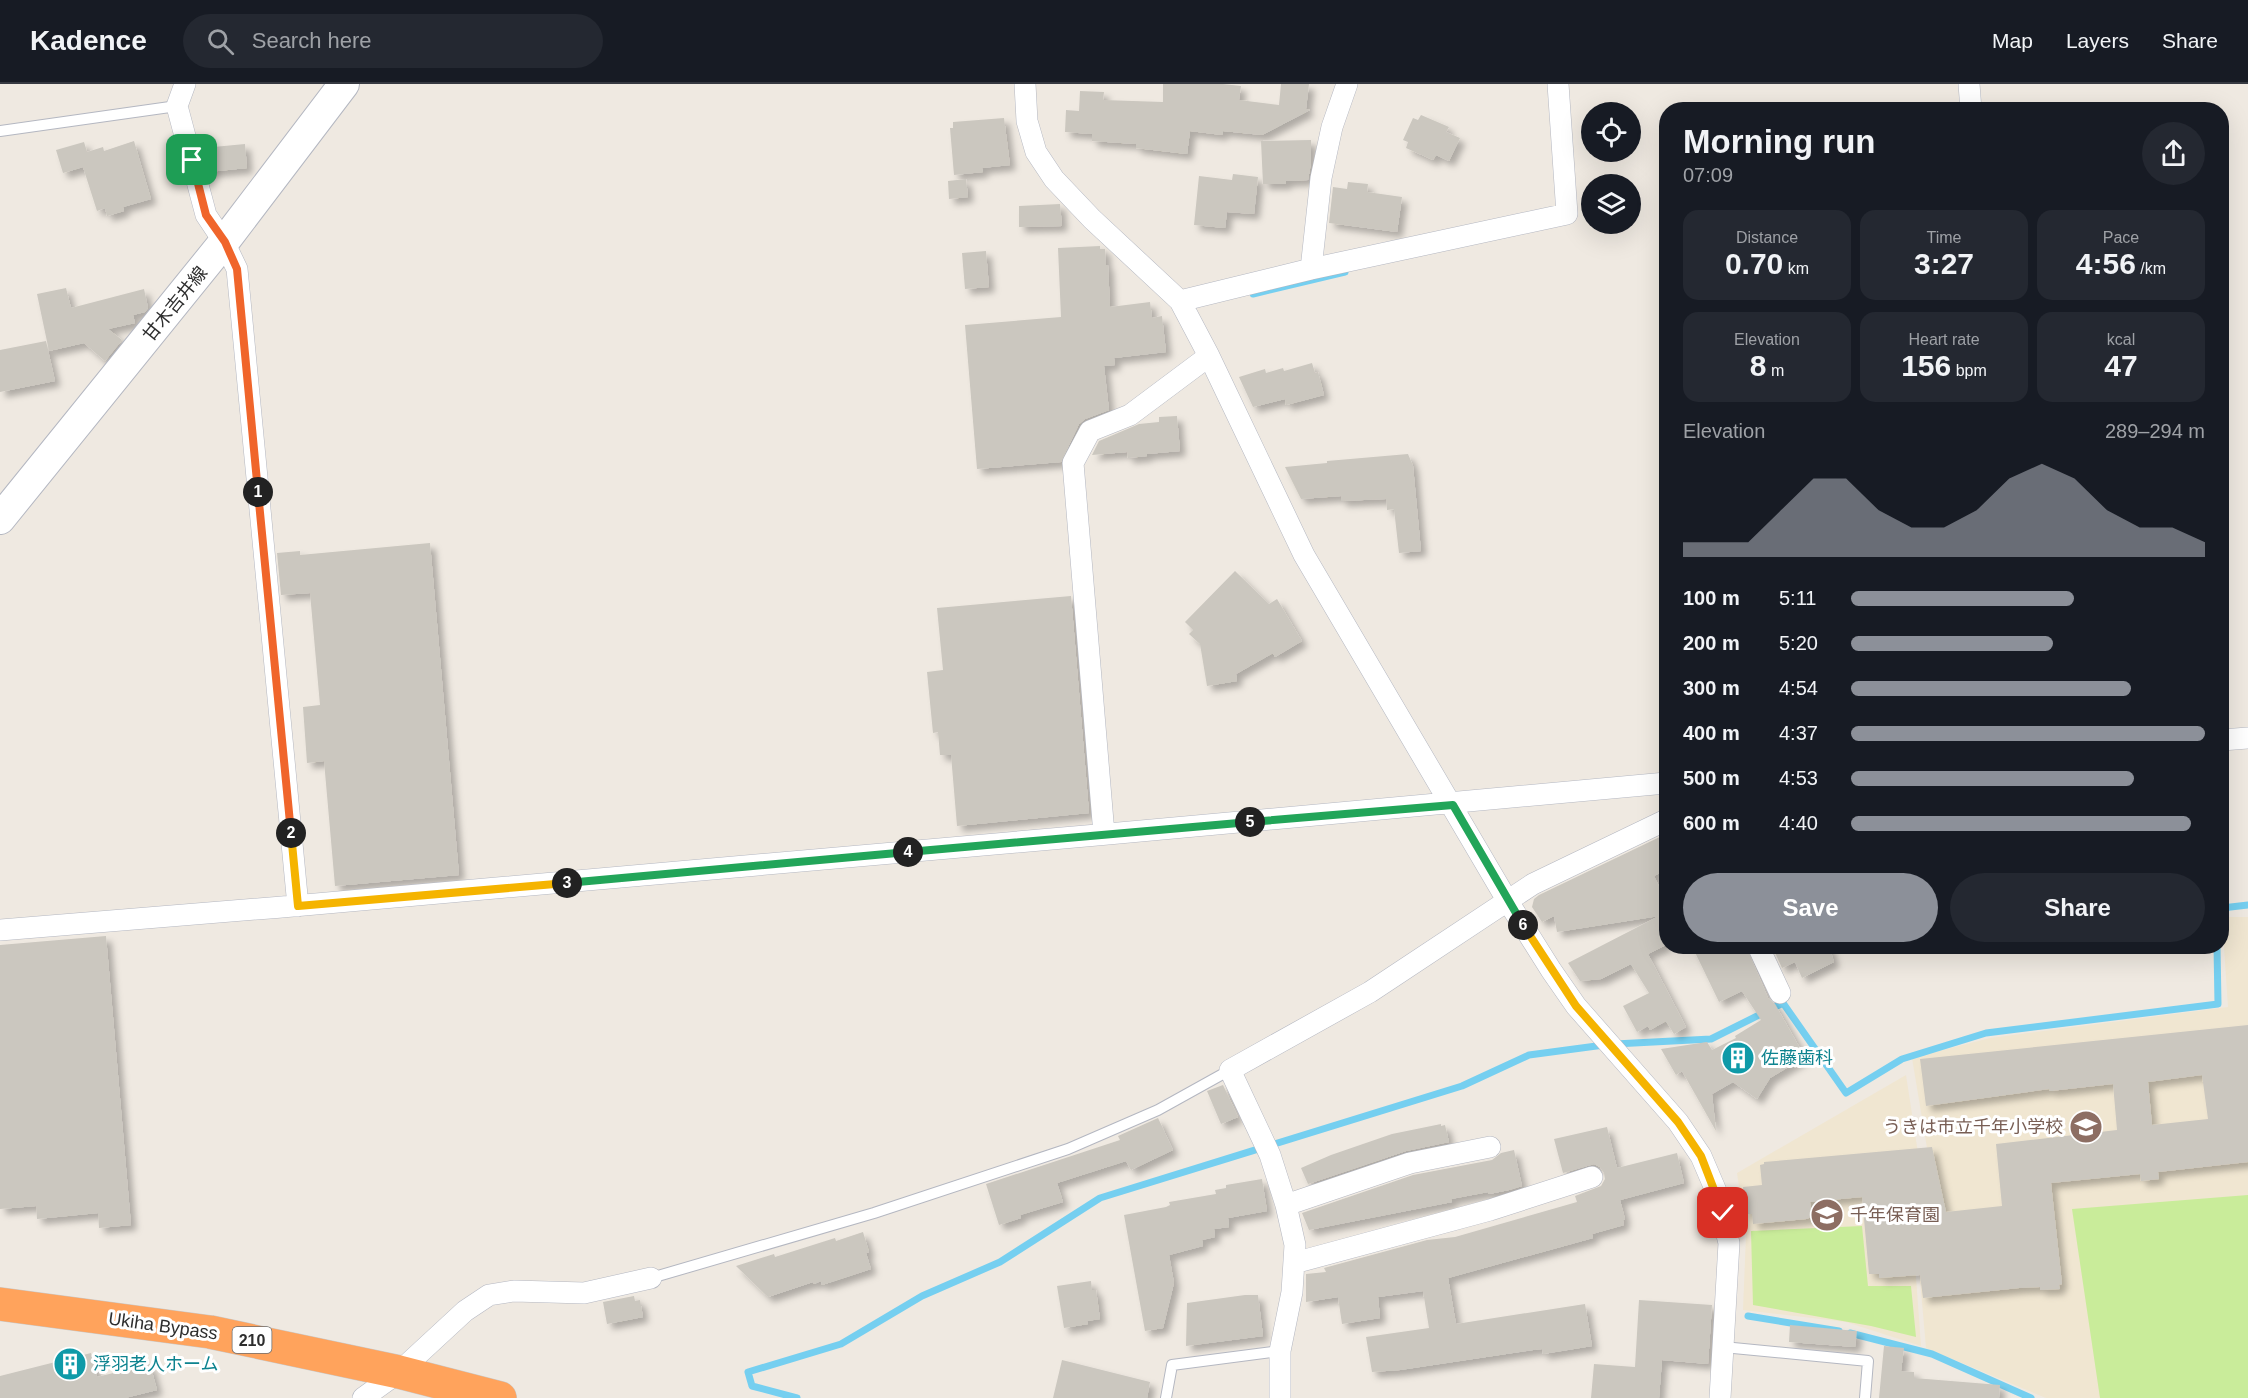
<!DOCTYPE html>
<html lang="en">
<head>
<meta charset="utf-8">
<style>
	body { margin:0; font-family:Arial,"Noto Sans JP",sans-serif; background:#242831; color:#f1f3f6; height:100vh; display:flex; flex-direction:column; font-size:22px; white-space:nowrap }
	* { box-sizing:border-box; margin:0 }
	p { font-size:20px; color:#9ea1a6 }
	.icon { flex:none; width:33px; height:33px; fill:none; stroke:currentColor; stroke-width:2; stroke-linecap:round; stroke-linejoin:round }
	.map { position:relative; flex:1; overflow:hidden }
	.sheet { position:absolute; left:1659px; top:18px; width:570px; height:852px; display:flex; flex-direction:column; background:#171b24; border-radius:24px; box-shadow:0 6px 24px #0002 }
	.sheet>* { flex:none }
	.controls { position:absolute; left:1581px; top:18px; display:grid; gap:12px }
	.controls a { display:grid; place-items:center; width:60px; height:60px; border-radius:50%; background:#171b24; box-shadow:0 6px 24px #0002; font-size:30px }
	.pin { position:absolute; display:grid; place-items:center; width:51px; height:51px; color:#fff; margin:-26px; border-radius:12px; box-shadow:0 3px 9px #0006 }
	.km { position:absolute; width:30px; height:30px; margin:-15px; border-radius:50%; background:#222; color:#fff; font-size:16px; line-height:30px; text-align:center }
	.round { display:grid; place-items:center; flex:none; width:63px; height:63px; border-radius:32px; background:#242831 }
	.summary { display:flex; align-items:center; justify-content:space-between; height:102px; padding:0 24px }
	h1 { font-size:33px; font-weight:700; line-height:45px }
	.metrics { display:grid; grid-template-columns:repeat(3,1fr); gap:9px; height:102px; padding:6px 24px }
	.metrics div { display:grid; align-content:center; border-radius:15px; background:#242831; text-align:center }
	.metrics b { font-size:30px; font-weight:700 }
	.metrics small { font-size:16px; font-weight:400 }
	.metrics p { font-size:16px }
	.chart { height:168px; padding:12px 24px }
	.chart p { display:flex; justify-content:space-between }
	.chart svg { width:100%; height:108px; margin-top:6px; fill:#8c9099; opacity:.7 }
	.cta { display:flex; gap:12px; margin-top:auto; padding:12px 24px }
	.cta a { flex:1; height:69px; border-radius:36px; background:#8c9099; color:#fff; font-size:24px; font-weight:700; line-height:69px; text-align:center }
	.cta a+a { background:#242831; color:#f1f3f6 }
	ul { padding:0 24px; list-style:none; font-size:20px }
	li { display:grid; grid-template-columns:96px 72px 1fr; align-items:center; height:45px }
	li i { height:15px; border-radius:8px; background:#8c9099 }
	header { display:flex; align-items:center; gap:36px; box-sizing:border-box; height:84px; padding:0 30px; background:#171b24; border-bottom:2px solid #363941 }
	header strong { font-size:28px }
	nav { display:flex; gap:33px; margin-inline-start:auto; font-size:21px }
	.search { width:420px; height:54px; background:#242831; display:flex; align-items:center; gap:15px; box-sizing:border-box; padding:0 21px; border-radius:33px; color:#9ea1a6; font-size:22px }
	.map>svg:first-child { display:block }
	.education { fill:#f0e6d1 }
	.pitch { fill:#c9ec9a }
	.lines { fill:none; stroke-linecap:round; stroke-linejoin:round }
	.stream { stroke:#75cff0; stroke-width:7 }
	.building { fill:#cbc7bf; fill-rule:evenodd; filter:url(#shadow) }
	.lane-casing { stroke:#b4b7c1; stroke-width:12 }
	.street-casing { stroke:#b4b7c1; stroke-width:22 }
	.secondary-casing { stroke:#b4b7c1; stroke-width:32 }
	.highway-casing { stroke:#c9c9c9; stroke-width:34 }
	.lane { stroke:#fff; stroke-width:10 }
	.street { stroke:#fff; stroke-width:21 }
	.secondary { stroke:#fff; stroke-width:30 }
	.highway { stroke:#ffa35c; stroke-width:33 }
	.split-1-casing { stroke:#fff; stroke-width:12 }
	.split-2-casing { stroke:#fff; stroke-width:12 }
	.split-3-casing { stroke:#fff; stroke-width:12 }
	.split-4-casing { stroke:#fff; stroke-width:12 }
	.split-5-casing { stroke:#fff; stroke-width:12 }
	.split-6-casing { stroke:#fff; stroke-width:12 }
	.split-7-casing { stroke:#fff; stroke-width:12 }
	.split-1 { stroke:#f0652b; stroke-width:8 }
	.split-2 { stroke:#f0652b; stroke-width:8 }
	.split-3 { stroke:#f5b400; stroke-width:8 }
	.split-4 { stroke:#22a559; stroke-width:8 }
	.split-5 { stroke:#22a559; stroke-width:8 }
	.split-6 { stroke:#22a559; stroke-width:8 }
	.split-7 { stroke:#f5b400; stroke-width:8 }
	.labels { text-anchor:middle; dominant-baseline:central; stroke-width:6; stroke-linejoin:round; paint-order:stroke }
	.shield { fill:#fff; stroke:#6d6d6d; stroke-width:1.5 }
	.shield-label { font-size:16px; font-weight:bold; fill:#2e2e2e }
	.street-label { font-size:18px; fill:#2e2e2e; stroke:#fff }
	.culture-label { font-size:18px; fill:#0d838f; stroke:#fff; text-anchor:start }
	.education-label { font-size:18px; fill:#785e54; stroke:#fff; text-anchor:end }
</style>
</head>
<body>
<header>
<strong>Kadence</strong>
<div class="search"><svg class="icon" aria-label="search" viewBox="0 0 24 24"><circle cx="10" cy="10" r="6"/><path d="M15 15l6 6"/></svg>Search here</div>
<nav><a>Map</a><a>Layers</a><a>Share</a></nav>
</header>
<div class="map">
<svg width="2248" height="1314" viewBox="0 0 2248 1314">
	<defs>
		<filter id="shadow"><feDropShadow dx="5.5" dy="5.5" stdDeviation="3" flood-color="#0004"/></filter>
	</defs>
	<rect width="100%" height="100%" fill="#efe9e1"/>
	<!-- education -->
	<path class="education" d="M2222,833H2248V1314H2046L1926,1264L1913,1114L1935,1112L1912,974L1990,954L2228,923Z
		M1906,991L1924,1108L1910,1111L1921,1262L1846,1238L1743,1226L1746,1151L1737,1089Z"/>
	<!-- pitch -->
	<path class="pitch" d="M2248,1111V1314H2100L2072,1125Z
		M1862,1142L1868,1202H1911L1916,1253L1871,1242L1753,1221L1751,1147Z"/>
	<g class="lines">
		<!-- stream -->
		<path class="stream" d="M1253,210L1345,188
			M2222,824L2248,821
			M1615,960L1711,955L1783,919L1846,1009L1902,975L1986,949L2218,920L2217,862
			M1748,1232L1839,1247
			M1850,1249L1932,1270L2031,1314
			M797,1314L752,1302L748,1288L841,1260L922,1212L1000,1178L1100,1114L1462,1002L1529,971L1604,961"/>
	</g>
	<!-- building -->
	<path class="building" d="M1163,0H1223L1241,2L1239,16L1279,21L1281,0H1309L1306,25L1310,26L1262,51L1223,47L1222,51L1190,47L1187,70L1136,64V60L1092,57V50L1065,48L1066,26L1079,27L1080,7L1104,8L1103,16L1163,18Z
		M1421,31L1449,43L1446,48L1460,54L1449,77L1436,71L1433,76L1406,64L1408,58L1403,56L1413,34L1418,36Z
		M1004,34L1010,81L982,84L983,88L954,91L950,44H953V38Z
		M1311,56V79L1308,96L1286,97V100H1263L1261,57Z
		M134,57L151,115L123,123L124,127L107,132L105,124L97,127L83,83L63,89L56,66L84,58L87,68L103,63L104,67Z
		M245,60L247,84L208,88L203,64Z
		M1233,90L1258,93L1254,130L1227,128L1225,144L1194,141L1199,92L1232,96Z
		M966,95L968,113L949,115L948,97Z
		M1348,98L1368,100L1367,108L1402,113L1397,148L1329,139L1333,103L1347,105Z
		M1060,120L1062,142L1019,143V122Z
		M1100,162V165H1105L1106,181H1108L1110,223L1150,218L1152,234L1162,232L1166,268L1114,274L1115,281L1104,282L1109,326L1085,335L1079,340L1061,378L977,385L965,241L1061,233L1058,164Z
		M986,167L989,203L965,205L962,169Z
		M66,204L71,224L144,205L148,224L145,228L133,231L135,239L108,245L122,256L105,277L84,259L49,267L37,210Z
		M46,257L55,297L0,308V266Z
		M1312,279L1315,289L1318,288L1324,311L1286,321L1285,315L1253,323L1239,293L1265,285L1266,289L1283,284L1284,287Z
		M1177,332L1180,367L1147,370V372L1128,374L1127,368L1092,371L1099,357L1139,340L1159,338V333Z
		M1408,370L1413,382L1421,467L1399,469L1394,425L1387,426L1386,415L1341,417V412L1301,415L1285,383L1327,379V377Z
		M430,459L459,791L335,802L324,677L307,679L303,623L320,621L310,509L281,511L277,469L300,467V471Z
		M1235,487L1269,520L1277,515L1302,557L1275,573L1273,569L1236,590L1237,597L1207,602L1200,560L1189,550L1193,546L1185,538Z
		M1071,512L1089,729L957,742L951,671H940L938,648L933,649L927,588L943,586L937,524Z
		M1666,750V786L1654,792L1666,817V861L1648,870L1686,943L1674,950L1666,937L1650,946L1648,942L1637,948L1623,922L1649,909L1631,880L1601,895L1580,897L1568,879L1659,832L1557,848L1554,832L1542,838L1532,823L1534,815L1539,811Z
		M106,852L131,1141L99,1144L98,1129L37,1135L36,1122L0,1125V861Z
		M1692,862H1746L1768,914L1775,920L1805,973L1770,994L1757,1015L1733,998L1712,1010L1716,1047L1682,987L1676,991L1661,965L1707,958L1712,966L1736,954L1735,952L1761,936L1742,907L1719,918Z
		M1772,862H1829L1834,878L1802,894L1795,878L1782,884Z
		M2248,941V1078L2158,1088L2159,1095L2141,1097L2140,1090L2051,1099L2062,1200L2059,1201L2060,1205L2040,1206V1203L2019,1204L1923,1214L1920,1191L1879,1194V1190H1869L1862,1113L1810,1118L1812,1133L1806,1135L1753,1140L1752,1130H1746L1743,1103L1762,1101L1760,1081L1764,1080V1078L1932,1063L1946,1128L2002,1122L1996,1060L2117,1046L2113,1000L2050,1007L2049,1005L1926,1022L1920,975ZM2202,991L2208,1035L2152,1041L2148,998Z
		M1223,1001L1238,1033L1221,1040L1207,1007Z
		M1158,1034L1173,1066L1131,1086L1126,1077L1057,1099L1063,1118L1020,1131L1021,1134L999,1141L986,1100L1120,1056L1118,1052Z
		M1441,1040V1042L1445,1041L1449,1058L1406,1067L1308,1100L1301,1084L1331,1071L1392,1050Z
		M1607,1043L1617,1084L1677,1069L1684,1099L1620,1116L1625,1135L1623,1136L1624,1141L1592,1150L1593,1154L1448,1194L1456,1240L1585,1220L1592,1262L1543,1270L1542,1265L1533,1266L1400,1286L1372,1288L1366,1253L1429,1244L1423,1207L1378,1213L1380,1234L1342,1240L1338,1213L1306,1218V1190L1326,1188L1324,1184L1427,1156L1455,1153L1577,1118L1575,1112L1601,1102L1605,1095L1604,1089L1600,1083L1594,1080L1563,1089L1554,1055Z
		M1514,1066L1522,1102L1509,1106L1489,1110L1488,1108L1451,1115L1452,1118L1309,1146L1302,1129L1413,1091L1492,1076L1501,1069Z
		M1262,1095L1267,1127L1228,1134L1229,1143L1214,1145L1215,1153L1202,1156L1203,1162L1169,1171L1174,1199L1163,1244L1145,1247L1124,1131L1166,1123L1170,1121L1169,1118L1216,1110L1215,1106L1226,1104V1101Z
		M863,1148L869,1168L866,1169L871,1185L822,1201L821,1197L814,1200L813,1198L768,1213L736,1182L774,1170L775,1173L835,1154L836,1157Z
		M1091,1197L1092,1206H1096L1100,1235L1087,1237L1088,1240L1064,1244L1057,1202Z
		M1245,1211H1258L1263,1252L1186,1262L1187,1219Z
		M634,1212L635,1217L640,1216L643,1233L607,1240L603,1218Z
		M1639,1216L1712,1221L1708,1280L1662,1276L1659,1314H1591L1594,1280L1635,1283Z
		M1790,1241L1857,1247L1855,1263L1789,1258Z
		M1884,1262L1904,1264L1901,1287L1914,1288V1294L2000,1301L1999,1314H1879Z
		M91,1269L97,1293L150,1280L157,1306L125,1314H0V1292Z
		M1062,1276L1150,1298L1147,1314H1053Z"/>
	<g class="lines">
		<!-- lane casing -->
		<g class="lane-casing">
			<path id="lane" d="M0,47L177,22
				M651,1194L874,1129L1068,1065L1158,1026L1230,986
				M1723,1263L1868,1277L1865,1314
				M1166,1314L1172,1281L1280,1267"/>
		</g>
		<!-- street casing -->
		<g class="street-casing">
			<path id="street" d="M185,0L177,22L206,131L224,158L237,185L298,822
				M1025,0L1027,37L1036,68L1054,95L1092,135L1180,217L1209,272L1304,471L1507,816L1551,886L1576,922L1678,1038L1701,1072L1716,1107L1729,1159L1720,1314
				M1969,0L1971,26
				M1311,185L1321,94L1332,43L1347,0
				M1180,217L1311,185L1567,130L1558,0
				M2222,656L2248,654
				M1104,750L1073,379L1090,347L1130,331L1209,272
				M0,846C366,817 732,784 1097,751C1287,733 1477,718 1666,699
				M1758,862L1780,909
				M1286,1121L1410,1079L1490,1063
				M1294,1179L1490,1126L1592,1093
				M363,1314L399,1288L465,1227L489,1211L514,1207L584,1209L651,1194
				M1280,1314V1267L1292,1208L1295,1161L1286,1121L1270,1071L1230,986L1370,908L1533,800L1666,736"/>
		</g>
		<!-- secondary casing -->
		<g class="secondary-casing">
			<path id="secondary" d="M0,435L224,158L344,0"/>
		</g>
		<!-- highway casing -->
		<g class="highway-casing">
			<path id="highway" d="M0,1220L210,1248L399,1288L500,1314"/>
		</g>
		<!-- lane -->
		<use href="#lane" class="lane"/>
		<!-- street -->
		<use href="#street" class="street"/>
		<!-- secondary -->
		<use href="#secondary" class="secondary"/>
		<!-- highway -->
		<use href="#highway" class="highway"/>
	</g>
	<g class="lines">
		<!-- split-1 casing -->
		<g class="split-1-casing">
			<path id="split-1" d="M192,76L206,131L225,158L237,185L258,408"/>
		</g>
		<!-- split-2 casing -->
		<g class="split-2-casing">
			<path id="split-2" d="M258,408L291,749"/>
		</g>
		<!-- split-3 casing -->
		<g class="split-3-casing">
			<path id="split-3" d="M291,749L298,822L567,799"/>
		</g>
		<!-- split-4 casing -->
		<g class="split-4-casing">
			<path id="split-4" d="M567,799L908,768"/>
		</g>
		<!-- split-5 casing -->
		<g class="split-5-casing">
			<path id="split-5" d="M908,768L1250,738"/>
		</g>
		<!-- split-6 casing -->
		<g class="split-6-casing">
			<path id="split-6" d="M1250,738L1453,721L1523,841"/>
		</g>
		<!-- split-7 casing -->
		<g class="split-7-casing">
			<path id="split-7" d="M1523,841L1576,922L1678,1038L1701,1072L1723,1129"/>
		</g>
		<!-- split-1 -->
		<use href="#split-1" class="split-1"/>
		<!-- split-2 -->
		<use href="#split-2" class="split-2"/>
		<!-- split-3 -->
		<use href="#split-3" class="split-3"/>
		<!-- split-4 -->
		<use href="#split-4" class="split-4"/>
		<!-- split-5 -->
		<use href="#split-5" class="split-5"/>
		<!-- split-6 -->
		<use href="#split-6" class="split-6"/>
		<!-- split-7 -->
		<use href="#split-7" class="split-7"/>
	</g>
	<!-- icons -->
	<defs>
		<g id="building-disc" transform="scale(1.725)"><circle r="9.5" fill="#0f9aa8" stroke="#fff"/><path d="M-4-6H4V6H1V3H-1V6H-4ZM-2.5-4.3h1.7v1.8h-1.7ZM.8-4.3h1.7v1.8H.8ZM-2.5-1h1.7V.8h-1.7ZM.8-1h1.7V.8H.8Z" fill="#fff"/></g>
		<g id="school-disc" transform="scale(1.725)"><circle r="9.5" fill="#8d6e63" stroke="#fff"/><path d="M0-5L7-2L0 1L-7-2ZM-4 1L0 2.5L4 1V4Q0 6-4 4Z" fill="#fff"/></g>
	</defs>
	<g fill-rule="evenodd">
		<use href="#building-disc" x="1738" y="974"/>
		<use href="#school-disc" x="2086" y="1043"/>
		<use href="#school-disc" x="1827" y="1131"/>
		<use href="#building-disc" x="70" y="1280"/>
	</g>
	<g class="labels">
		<!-- shield labels -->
		<rect class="shield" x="232.5" y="1243" width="39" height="26" rx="4.5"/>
		<g class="shield-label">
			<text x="252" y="1256">210</text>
		</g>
		<!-- street labels -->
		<g class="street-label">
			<text transform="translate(175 220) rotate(-51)">甘木吉井線</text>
			<text transform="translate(163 1242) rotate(8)">Ukiha Bypass</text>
		</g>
		<!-- culture labels -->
		<g class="culture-label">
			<text x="1761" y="974">佐藤歯科</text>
			<text x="93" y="1280">浮羽老人ホーム</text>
		</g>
		<!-- education labels -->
		<g class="education-label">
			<text x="2063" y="1043">うきは市立千年小学校</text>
			<text x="1850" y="1131" text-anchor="start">千年保育園</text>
		</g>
	</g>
</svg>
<div class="controls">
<a><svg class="icon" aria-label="locate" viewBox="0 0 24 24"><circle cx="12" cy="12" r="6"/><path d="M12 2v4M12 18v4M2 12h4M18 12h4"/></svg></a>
<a><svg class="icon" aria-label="layers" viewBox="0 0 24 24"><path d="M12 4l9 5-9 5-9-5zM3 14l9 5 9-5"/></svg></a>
</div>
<div class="pin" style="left:192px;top:76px;background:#1e9e55"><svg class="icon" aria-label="arrive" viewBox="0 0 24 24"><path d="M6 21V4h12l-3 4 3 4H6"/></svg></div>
<div class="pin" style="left:1723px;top:1129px;background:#d93025"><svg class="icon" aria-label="check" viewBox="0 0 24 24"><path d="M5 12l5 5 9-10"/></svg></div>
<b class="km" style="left:258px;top:408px">1</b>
<b class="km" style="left:291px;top:749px">2</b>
<b class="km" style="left:567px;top:799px">3</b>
<b class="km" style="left:908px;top:768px">4</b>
<b class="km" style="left:1250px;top:738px">5</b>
<b class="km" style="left:1523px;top:841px">6</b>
<section class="sheet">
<div class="summary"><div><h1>Morning run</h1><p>07:09</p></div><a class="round"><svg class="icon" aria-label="share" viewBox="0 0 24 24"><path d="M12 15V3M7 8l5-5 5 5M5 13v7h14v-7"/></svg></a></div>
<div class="metrics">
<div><p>Distance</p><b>0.70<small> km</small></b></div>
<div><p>Time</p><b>3:27</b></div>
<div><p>Pace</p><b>4:56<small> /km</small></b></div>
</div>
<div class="metrics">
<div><p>Elevation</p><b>8<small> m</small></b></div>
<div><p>Heart rate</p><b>156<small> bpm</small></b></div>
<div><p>kcal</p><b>47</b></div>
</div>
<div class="chart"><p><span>Elevation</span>289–294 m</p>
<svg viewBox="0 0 160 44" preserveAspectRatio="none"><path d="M0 44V38L10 38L20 38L30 25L40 12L50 12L60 25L70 32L80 32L90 25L100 12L110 6L120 12L130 25L140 32L150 32L160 38V44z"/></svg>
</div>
<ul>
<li><b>100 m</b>5:11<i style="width:63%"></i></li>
<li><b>200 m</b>5:20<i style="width:57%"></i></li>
<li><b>300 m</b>4:54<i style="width:79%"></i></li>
<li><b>400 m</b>4:37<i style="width:100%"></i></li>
<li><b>500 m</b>4:53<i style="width:80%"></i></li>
<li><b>600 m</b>4:40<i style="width:96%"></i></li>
</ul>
<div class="cta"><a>Save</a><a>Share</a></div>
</section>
</div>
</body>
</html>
